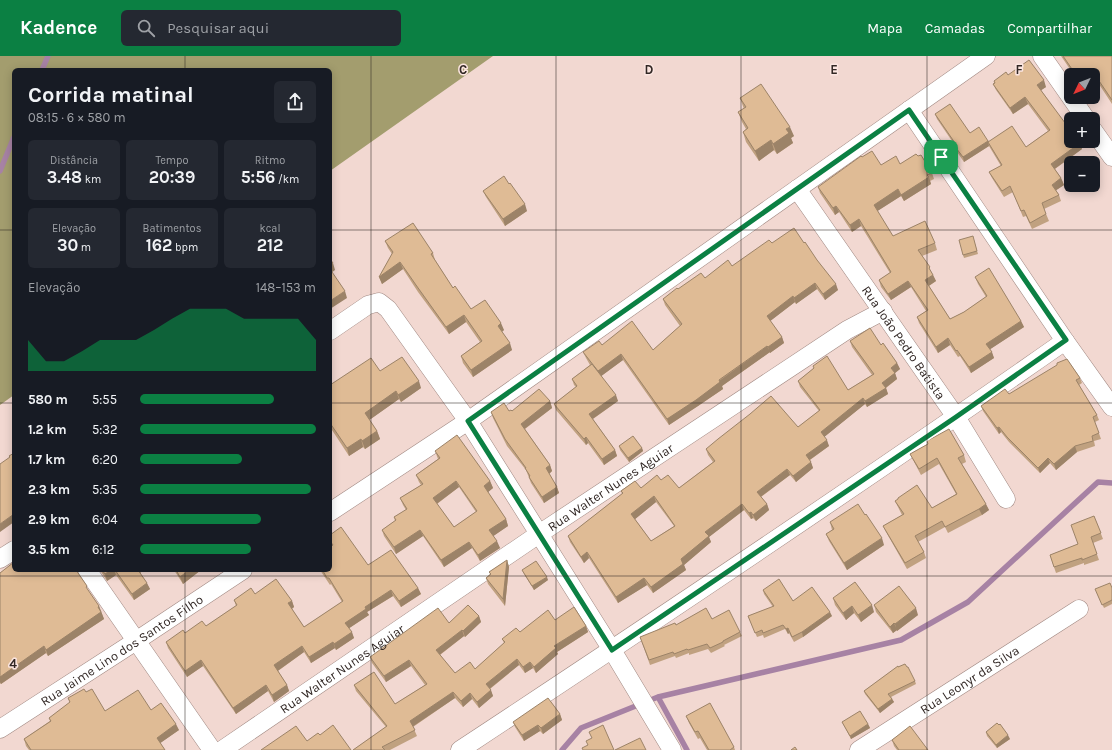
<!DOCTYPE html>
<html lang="pt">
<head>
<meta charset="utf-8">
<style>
	body { margin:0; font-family:Karla,sans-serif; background:#242831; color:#f1f3f6; height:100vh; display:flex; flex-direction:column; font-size:15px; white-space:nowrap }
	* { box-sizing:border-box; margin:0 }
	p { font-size:13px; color:#9ea1a6 }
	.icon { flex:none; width:22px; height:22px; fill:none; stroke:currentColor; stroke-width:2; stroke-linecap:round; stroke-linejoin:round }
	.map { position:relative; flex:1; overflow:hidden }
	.details { position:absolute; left:12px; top:12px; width:320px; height:504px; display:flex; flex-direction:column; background:#171b24; border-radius:6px; box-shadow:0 2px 10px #0003 }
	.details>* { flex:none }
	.needle { width:26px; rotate:227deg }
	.tools { position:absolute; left:1064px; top:12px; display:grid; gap:8px }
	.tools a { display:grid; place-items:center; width:36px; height:36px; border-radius:6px; background:#171b24; box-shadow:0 2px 10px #0003; font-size:20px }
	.pin { position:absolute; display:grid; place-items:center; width:34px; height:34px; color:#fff; margin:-17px; border-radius:8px; box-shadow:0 2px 6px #0006 }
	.round { display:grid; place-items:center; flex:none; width:42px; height:42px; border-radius:6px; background:#242831 }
	.overview { display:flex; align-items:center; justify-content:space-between; height:68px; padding:0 16px }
	h1 { font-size:22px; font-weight:700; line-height:30px }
	.metrics { display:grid; grid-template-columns:repeat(3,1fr); gap:6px; height:68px; padding:4px 16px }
	.metrics div { display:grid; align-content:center; border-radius:6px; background:#242831; text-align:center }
	.metrics b { font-size:17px; font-weight:700 }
	.metrics small { font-size:11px; font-weight:400 }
	.metrics p { font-size:11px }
	.chart { height:112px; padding:8px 16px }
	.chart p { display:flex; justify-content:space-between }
	.chart svg { width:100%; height:72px; margin-top:4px; fill:#0b8043; opacity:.7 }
	ul { padding:0 16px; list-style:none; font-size:13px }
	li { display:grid; grid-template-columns:64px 48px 1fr; align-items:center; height:30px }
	li i { height:10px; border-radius:5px; background:#0b8043 }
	header { display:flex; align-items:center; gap:24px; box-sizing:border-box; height:56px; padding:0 20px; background:#0b8043; color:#fff }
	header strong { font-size:19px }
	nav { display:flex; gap:22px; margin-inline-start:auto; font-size:14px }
	.search { width:280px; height:36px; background:#242831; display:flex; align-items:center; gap:10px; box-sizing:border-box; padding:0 14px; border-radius:6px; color:#9ea1a6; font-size:15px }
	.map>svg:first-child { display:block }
	.forest { fill:#a39d6e }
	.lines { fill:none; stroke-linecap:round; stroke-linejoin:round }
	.stream { stroke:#a782a4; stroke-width:5.5 }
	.minor-casing { stroke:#a18983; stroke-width:19 }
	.minor { stroke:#fff; stroke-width:18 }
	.wall { fill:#c0a180; fill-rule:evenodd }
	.shaded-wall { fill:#9c8368 }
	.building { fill:#dfbb95; stroke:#9c8368; fill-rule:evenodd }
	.route-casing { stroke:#fff; stroke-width:8 }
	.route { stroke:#0b8043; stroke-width:5 }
	.grid { fill:none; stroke:#322825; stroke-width:1; stroke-opacity:0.55 }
	.labels { text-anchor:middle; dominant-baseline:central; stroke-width:3; stroke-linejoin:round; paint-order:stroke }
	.street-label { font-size:13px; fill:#322825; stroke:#fce6e1 }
	.grid-label { font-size:13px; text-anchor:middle; font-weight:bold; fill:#322825; stroke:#fce6e1; stroke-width:3; stroke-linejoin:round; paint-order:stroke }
</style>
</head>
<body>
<header>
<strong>Kadence</strong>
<div class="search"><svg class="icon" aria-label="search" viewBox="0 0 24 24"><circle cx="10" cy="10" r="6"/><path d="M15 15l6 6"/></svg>Pesquisar aqui</div>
<nav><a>Mapa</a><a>Camadas</a><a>Compartilhar</a></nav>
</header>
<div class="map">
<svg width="1112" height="694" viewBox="0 0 1112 694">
	<rect width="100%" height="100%" fill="#f2d8d1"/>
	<!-- forest -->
	<path class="forest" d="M0,0H493L330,115V14H14V339L0,349Z"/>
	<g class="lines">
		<!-- stream -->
		<path class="stream" d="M42,14L48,0
			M0,115L14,81
			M658,641L687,694
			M562,694L581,672L658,641L901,584L968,546L1098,426L1112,427"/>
		<!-- minor casing -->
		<g class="minor-casing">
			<g id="minor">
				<path d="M1042,0L1086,63"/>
				<path d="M909,54L1065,285L1112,351"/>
				<path d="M1093,74L1112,101"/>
				<path id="s1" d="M797,133L956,361L1006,443"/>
				<path d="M330,275L368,249L379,246L388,253L468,365L612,594L672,694"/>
				<path d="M330,456L468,365L986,0"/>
				<path d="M0,503L14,494"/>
				<path d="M87,514L212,694"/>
				<path id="s2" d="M0,673L136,585L243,514"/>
				<path id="s3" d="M222,694L539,478L847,274L883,255"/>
				<path d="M460,694C663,560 866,424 1065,285"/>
				<path id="s4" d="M859,694L1079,553"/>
			</g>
		</g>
		<!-- minor -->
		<use href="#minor" class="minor"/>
	</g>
	<!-- wall -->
	<path class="wall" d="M1061,0H1112V48L1093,19H1074Z
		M1008,19L1046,31L1041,34L1082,93L1055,113L1061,122L1064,129L1056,134L1059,139L1061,145L1044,153L1049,165L1032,173L1026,160L1023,161L1013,136L1004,141L992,122L989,116L1001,110L989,90L964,106L955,93L954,88L937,63L935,58L970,77L989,85L1026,91L1048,75L1028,48L1013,58L996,34L993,28L994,27V25Z
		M740,42L794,80L791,82L793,87L777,98L774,94L759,105L746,86L743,76L746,73L742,66L738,56L744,53Z
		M918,100L932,117L934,123L930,125L931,128L904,145L901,140L877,155L893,180L935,187L937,194L922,200L933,219L936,225L929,230L950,263L964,256L986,241L978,228L975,221L1021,265L1024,271L990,293L994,302L971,317L960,300L958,301L950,289L938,297L919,267L917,261L926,255L911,231L891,244L881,231L879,224L890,217L861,170L852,176L839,156L835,159L820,137L818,131L862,101L881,109L900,108Z
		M483,135L527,155L505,170L486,141Z
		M974,184L978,198L964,202L963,199Z
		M385,185L433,197L435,204L453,232L471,253L504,274L502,276L512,294L473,321L463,307L461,300L480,286L466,266L449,278L418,236L403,213L382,228L379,221L392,198L388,192Z
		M772,187H804L838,234L825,244L817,233L796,248L795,246L770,265L782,281L784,287L770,297V296L722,330L723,333L698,350L669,369L623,304L601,320L618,345L593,363L615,394L617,400L604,409L588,387L586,389L556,354L554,348L576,331L574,329L572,323L590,309L586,302L583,296L602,289L653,294L680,270L665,249L663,243L678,233L705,222L732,210Z
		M850,285L881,289L897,307L900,313L895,317L897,323L886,332L888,338L867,351L865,348L824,381L829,390L810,404L813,412L796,426L790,419L761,441L767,448L769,454L756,465L753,462L751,463L744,454L709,481L711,486L684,509L686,514L653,537L647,529L618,547L589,502L584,507L570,486L568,480L622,438L621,435L641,432L661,424L679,432L713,406L708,399L706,393L798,371L819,355L800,331L798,325L814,312L813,310L848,334L872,319L852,291ZM656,446L674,470L651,485L635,463Z
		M380,315L421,332L401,346L399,343L369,364L377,375L380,383L365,393L363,391L349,400L330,371V329Z
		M1080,322L1082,327L1079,329L1097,359L1099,364L1095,366L1101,383L1094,385L1095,390L1077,396L1056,414L1050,407L1040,417L1009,386L1001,376L999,378L983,355L981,350L1009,338Z
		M550,345L552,352L525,373L550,409L552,415L549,418L557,431L559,437L544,447L531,427L526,414L507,390L493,362L491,356L512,355Z
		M927,385L964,399L966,406L962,408L989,454L982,459L948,477L945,471L918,486L924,496L926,502L907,513L886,476L883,470L902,459L895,445L932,452L956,438L939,408L921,419L913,404L910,398L928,388Z
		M619,390L642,392L643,395L629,406L620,394Z
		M435,395L490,425L493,432L488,436L506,463L508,470L493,480L500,492L480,505L472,492L444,511L423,480L396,498L384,480L382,474L395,465L394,461L406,454L403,449L400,442L421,429L419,426L416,419L438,403ZM459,431L476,456L454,471L437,448Z
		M1094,460L1103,483L1093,487L1099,504L1084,509V507L1056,517L1050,499L1078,488Z
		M830,466L884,489L847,514L829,485L826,478L832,474Z
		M330,479L368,509L418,532L421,538L401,551L393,540L367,556L369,559L349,572L354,582L336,594L335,592L311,607L304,596L278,615L287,629L289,635L274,646L268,635L236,658L203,610L187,621L168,592L166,586L185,577L206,570L236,550L234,544L255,538L292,545L294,551L292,553L304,571L342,546L331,528L330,529L320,514H330L331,490L330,488Z
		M507,504L509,511L505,550L488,528L486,522L490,518L489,516Z
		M10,510L90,537L99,550L104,563L48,600L46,597L1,628L0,627V517Z
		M100,514H144L140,517L150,533L134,544L116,519L107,525Z
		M174,514H201L183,528Z
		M522,514L548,524L534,534L524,518Z
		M1112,532V548L1104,552L1097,537Z
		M763,534L793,545L832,560L803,581L794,586L789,577L788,578L785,573L764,582L763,579L757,581L748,560L773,551L764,538Z
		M833,542L874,556L861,566L854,557L846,564L835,549Z
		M874,549L918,559L897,575V574L893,577L876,556Z
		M479,560L481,566L465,581L464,580L440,599L455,617L475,613L504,587L502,583L520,576L555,564L586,570L588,576L557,596L558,598L536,617L533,612L525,617L519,609L490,633L493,640L479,652L472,643L463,651L455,642L413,671L417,680L390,694H353L386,671L356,635L354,629L395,648L425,629L411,610L386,626L372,607L370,601L449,567Z
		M712,563L740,576L742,580L724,589L725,590L711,597L708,593L689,599V597L676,602L675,600L650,609L640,581L676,569Z
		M898,611L915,625L916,628L891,641L894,646L880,657L865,638L864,635Z
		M86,636L105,655L151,654L179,674L160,687L165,694H29L26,690L24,683L50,665L49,662L70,647L68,642Z
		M560,658L562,664L543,678L540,675L524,685L515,671L513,666Z
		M686,660L734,691L735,694H707L700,682L698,683L689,667Z
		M842,666L868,668L870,672L851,683Z
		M986,676L1010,683L997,692L987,680Z
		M892,684L928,694H897L894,690Z"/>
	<!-- shaded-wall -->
	<path class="shaded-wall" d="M1091,13L1093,19H1082Z
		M1044,24L1046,31L1040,35L1037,29Z
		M1025,41L1028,48L1013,58L1010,52Z
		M790,71L794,80L791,82L793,87L777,98L773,88L786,73Z
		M771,84L774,94L759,105L755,95Z
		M988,85L990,89L988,86L989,90L964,106L963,101Z
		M1080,87L1082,93L1053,114L1051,108Z
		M929,121L931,128L904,145L901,139Z
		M1061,122L1064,129L1055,135L1052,129Z
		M898,133L901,140L876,156L874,149Z
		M525,148L527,155L505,170L503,163Z
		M836,150L839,156L835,159L833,152Z
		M859,163L861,170L852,176L850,169Z
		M400,206L403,213L382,228L379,221Z
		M333,207L335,214L331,217L330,209Z
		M933,219L936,225L927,231L925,224Z
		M908,225L911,231L891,244L888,238Z
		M815,227L817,233L796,248L794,242Z
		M836,228L838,234L825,244L823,238Z
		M345,235L347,242L330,253V245Z
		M793,240L795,246L769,266L767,260Z
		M464,259L466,266L449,278L446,271Z
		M1021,265L1024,271L989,294L986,288Z
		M501,267L504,274L500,277L498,270Z
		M782,281L784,287L770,297L768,291Z
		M948,282L950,289L938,297L936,291Z
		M510,287L512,294L473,321L471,314Z
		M767,290L770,296L722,330L723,333L698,350L669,369L667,363Z
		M992,296L994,302L971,317L969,311Z
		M621,298L623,304L600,321L598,315Z
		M897,307L900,313L895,317L897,323L884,333L882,327L891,312Z
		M419,325L421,332L401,346L398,339Z
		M886,332L888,338L867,351L865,345Z
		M396,335L399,343L368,365L365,357Z
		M616,339L618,345L591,364L589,358Z
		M863,342L865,348L823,382L821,376Z
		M550,345L552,352L523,374L521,368Z
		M999,371L1001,376L999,378L997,372Z
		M377,375L380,383L365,393L362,385Z
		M586,381L588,387L586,389L584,383Z
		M361,383L363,391L349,400L347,392Z
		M827,384L829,390L808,405L806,399Z
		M1075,390L1077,396L1056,414L1054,408Z
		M642,392L643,395L629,406L628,402Z
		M615,394L617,400L604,409L602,403Z
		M1048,402L1050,407L1040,417L1038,412Z
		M811,406L813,412L796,426L793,420Z
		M550,409L552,415L548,419L546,412Z
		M787,413L790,419L759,442L757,436Z
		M456,425L459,431L435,449L433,442Z
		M490,425L493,432L487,437L484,430Z
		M557,431L559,437L544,447L542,441Z
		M654,440L656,446L634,464L631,458Z
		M742,448L744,454L709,481L711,486L684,509L686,514L653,537L651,531L681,503L705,476Z
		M767,448L769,454L756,465L753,459Z
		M986,448L989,454L982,459L979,453Z
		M751,456L753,462L751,463L749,457Z
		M14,458V466L0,476V468Z
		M506,463L508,470L492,481L489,474Z
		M420,474L423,480L396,498L394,491Z
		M882,482L884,489L847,514L844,507Z
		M497,485L500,492L480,505L478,499Z
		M469,486L472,492L444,511L441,504Z
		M587,496L589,502L584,507L581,501Z
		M507,504L509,511L505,550L503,543Z
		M111,514H114L116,519L107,525L105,518Z
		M137,514H144L138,518Z
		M189,514H201L183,528L180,521Z
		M547,521L548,524L534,534L532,530Z
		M644,522L647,529L618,547L616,541Z
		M147,527L150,533L134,544L132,538Z
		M418,532L421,538L401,551L399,545Z
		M391,534L393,540L367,556L369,559L348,573L345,567L365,551Z
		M292,545L294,551L291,553L288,547Z
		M872,549L874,556L861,566L858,559Z
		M99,550L104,563L48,600L46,594Z
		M852,550L854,557L846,564L843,557Z
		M916,552L918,559L897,575L895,568Z
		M830,556L832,560L803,581L802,576Z
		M479,560L481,566L465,581L463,575Z
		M894,567L897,574L893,577L890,571Z
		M586,570L588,576L557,596L558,598L536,617L534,611L554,590Z
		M788,572L789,577L788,578L786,573Z
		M462,574L464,580L438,600L436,594Z
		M352,576L354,582L336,594L334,588Z
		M333,586L335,592L311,607L309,601Z
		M44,590L46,597L1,628L0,626V621Z
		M302,590L304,596L276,616L274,609Z
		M517,603L519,609L488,634L486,628Z
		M201,604L203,610L187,621L185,615Z
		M409,604L411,610L386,626L384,620Z
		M530,606L533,612L525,617L523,611Z
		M266,629L268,635L236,658L233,652Z
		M287,629L289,635L274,646L272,639Z
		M491,634L493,640L479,652L477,646Z
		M453,636L455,642L412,671L410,665Z
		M470,637L472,643L463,651L461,645Z
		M892,643L894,646L880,657L878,653Z
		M560,658L562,664L543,678L541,672Z
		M176,668L179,674L159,688L157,682Z
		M868,668L870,672L851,683L850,680Z
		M538,669L540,675L524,685L522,679Z
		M1008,679L1010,683L997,692L996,689Z"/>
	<!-- building -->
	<path class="building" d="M1063,0H1112V44L1091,13L1082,19H1076Z
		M1029,4L1044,24L1037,29L1071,75V85H1079L1080,87L1051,108L1061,122L1052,129L1059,139L1042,147L1046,158L1030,167L1024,154L1021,155L1010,130L1002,135L989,116L1002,109L988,86L1012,70L1026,91L1050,74L1025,41L1010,52L993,28L995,27L994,25L1006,16L1008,19Z
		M761,28L790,71L786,73L789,77L773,88L771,84L755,95L743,76L748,72L738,56L746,51L740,42Z
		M950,48L970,77L979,71L988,85L963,101L953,88L955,87L935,58Z
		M872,95L881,109L896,100L900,108L916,98L918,100L921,99L932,117L927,119L929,121L901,139L898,133L874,149L893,180L925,165L935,187L918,194L930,211L929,212L933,219L925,224L950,263L964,256L987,240L975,221L989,212L1021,265L986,288L992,296L969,311L957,294L956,295L948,282L936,291L917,261L928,254L908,225L888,238L879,224L891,216L859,163L850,169L836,150L833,152L818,131L861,100L862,101Z
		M504,120L509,128L510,127L525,148L503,163L483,135Z
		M413,167L433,197L431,198L453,232L455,230L471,253L485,244L501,267L498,270L510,287L471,314L461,300L482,285L464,259L446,271L416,229L400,206L379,221L393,196L385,185Z
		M794,172L804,187L805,186L817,204L836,228L823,238L815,227L794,242L793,240L767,260L782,281L768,291L767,290L719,324L720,326L696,344L667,363L621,298L598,315L583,296L599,285L602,289L632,265L653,294L682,268L663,243L677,232L678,233L701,217L705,222L728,204L732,210L769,184L772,187Z
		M973,180L977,195L963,199L959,184Z
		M330,203L333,207L330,209Z
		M330,213L345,235L330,245Z
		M870,272L881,289L883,287L897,307L891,312L895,317L882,327L886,332L865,345L863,342L821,376L827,384L806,399L811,406L793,420L787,413L757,436L767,448L753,459L751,456L749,457L742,448L705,476L709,480L681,503L683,508L651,531L644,522L616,541L587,496L581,501L568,480L623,437L621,435L635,425L641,432L657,419L661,424L668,419L679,432L715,405L706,393L718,383L750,358L771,340L798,371L820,354L798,325L814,312L813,310L827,300L848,334L874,318L850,285ZM654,440L675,470L651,485L631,458Z
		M402,301L419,325L398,339L396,335L365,357L377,375L362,385L361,383L347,392L330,367V329L371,302L380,315Z
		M1067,303L1080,322L1076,324L1097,359L1093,361L1099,377L1092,380L1093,385L1075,390L1054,408L1048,402L1038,412L1007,381L999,371L997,372L981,350L1005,333L1009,338L1057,309V307Z
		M592,308L616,339L589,358L615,394L602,403L586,381L584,383L554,348L577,330L572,323Z
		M539,333L550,345L521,368L550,409L546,412L557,431L542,441L529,421L530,420L525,412H526L505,383L491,356L504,347L509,355L511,354L512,355Z
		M949,373L964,399L958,402L986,448L979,453L945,471L942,465L915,480L924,496L905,507L883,470L904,458L895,445L898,443V442L917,429L932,452L957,438L937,402L919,413L910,398L928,388L927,385Z
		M457,379L490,425L484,430L506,463L489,474L497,485L478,499L469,486L441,504L420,474L394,491L382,474L396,464L394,461L407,453L400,442L423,428L416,419L440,402L435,395ZM456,425L477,455L454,471L433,442Z
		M633,380L642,392L628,402L619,390Z
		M14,397V458L0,468V408L10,401L9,400Z
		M858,448L865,459L866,458L882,482L844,507L826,478L834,473L830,466Z
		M1094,460L1101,477L1091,481L1097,498L1082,504V502L1054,511L1050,499L1078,488L1071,469Z
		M341,471L368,509L391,494L418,532L399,545L391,534L365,551L366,553L345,567L352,576L334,588L333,586L309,601L302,590L274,609L287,629L272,639L266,629L233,652L201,604L185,615L166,586L183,574L185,577L202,565L206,570L237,549L234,544L251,532L255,538L276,523L292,545L288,547L304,571L343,545L329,522H327L323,515H322L321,514H330V491L333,489L330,485V479Z
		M507,504L505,524L503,543L486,522L491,518L489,516Z
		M536,505L547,521L532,530L522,514Z
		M14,506V514H76L87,530L86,531L99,550L98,551L101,556L46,594L44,590L0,621V517Z
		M102,514H111L105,518Z
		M115,514H138L147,527L132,538Z
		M176,514H189L180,521Z
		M779,523L793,545L812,531L830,556L802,576L792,581L788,572L786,573L783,569L763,577L762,574L755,577L748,560L774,550L763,534Z
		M855,526L872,549L858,559L852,550L843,557L833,542Z
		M1110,527L1112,532V544L1102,549L1095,533Z
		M899,530L916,552L895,568L894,567L890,571L874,549Z
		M468,549L479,560L463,575L462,574L436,594L455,617L470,606L475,613L505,586L502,583L516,572L520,576L548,554L555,564L574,551L586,570L554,590L556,592L534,611L530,606L523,611L517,603L486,628L491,634L477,646L470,637L461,645L453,636L410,665L415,674L382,691L385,694H353L387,670L354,629L374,616L395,648L427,628L409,604L384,620L370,601L438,552L449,567Z
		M706,552L712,563L729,554L740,576L723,585V586L710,592L707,588L688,594L687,593L674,598L673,596L649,604L640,581L675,567L676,569Z
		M905,608L907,611H908L915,625L888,638L892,643L878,653L864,635L898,610V611Z
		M84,633L86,636L92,633L105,655L138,634L151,654L161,647L176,668L157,682L165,694H31L24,683L51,665L49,662L70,646L68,642Z
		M548,642L560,658L541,672L538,669L522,679L513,666Z
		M710,647L734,691L730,694H709L698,675L695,676L686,660Z
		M860,655L868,668L850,680L842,666Z
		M997,667L999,669L1000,668L1008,679L996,689L986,676Z
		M333,669L351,694H261L296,670L307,685L318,677L320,679Z
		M603,669L614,694H583L582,692L588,689L586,685L592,682L589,676Z
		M910,670L928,694H899L892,684Z
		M640,682L646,694H615Z
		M795,691L797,694H791Z"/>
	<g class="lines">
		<!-- route casing -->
		<g class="route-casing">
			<path id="route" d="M909,54L1066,284L956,361L612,594L468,365Z"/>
		</g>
		<!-- route -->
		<use href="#route" class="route"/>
	</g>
	<!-- grid -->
	<path class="grid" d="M185,0V14M371,0V694M556,0V694M741,0V694M927,0V694M0,174H14M330,174H1112M0,347H14M330,347H1112M185,514V694M0,520H1112"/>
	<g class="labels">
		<!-- street labels -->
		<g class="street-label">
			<text stroke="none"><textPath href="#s1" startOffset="187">Rua João Pedro Batista</textPath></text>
			<text stroke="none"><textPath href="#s3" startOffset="469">Rua Walter Nunes Aguiar</textPath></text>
			<text stroke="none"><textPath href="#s2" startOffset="145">Rua Jaime Lino dos Santos Filho</textPath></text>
			<text stroke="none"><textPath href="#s3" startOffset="145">Rua Walter Nunes Aguiar</textPath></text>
			<text stroke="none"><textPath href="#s4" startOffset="131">Rua Leonyr da Silva</textPath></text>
		</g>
	</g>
	<g class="grid-label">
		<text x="463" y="18">C</text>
		<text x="649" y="18">D</text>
		<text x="834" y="18">E</text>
		<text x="1019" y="18">F</text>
		<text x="13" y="612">4</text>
	</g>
</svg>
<div class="tools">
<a><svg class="needle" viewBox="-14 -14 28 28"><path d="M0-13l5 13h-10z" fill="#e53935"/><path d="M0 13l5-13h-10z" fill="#9ea1a6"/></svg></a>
<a>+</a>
<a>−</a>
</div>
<div class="pin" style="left:941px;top:101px;background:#1e9e55"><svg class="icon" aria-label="arrive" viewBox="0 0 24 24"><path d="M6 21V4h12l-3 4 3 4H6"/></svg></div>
<section class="details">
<div class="overview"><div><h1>Corrida matinal</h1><p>08:15 · 6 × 580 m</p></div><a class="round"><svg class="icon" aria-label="share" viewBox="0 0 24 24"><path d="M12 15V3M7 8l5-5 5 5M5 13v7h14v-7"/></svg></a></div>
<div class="metrics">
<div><p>Distância</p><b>3.48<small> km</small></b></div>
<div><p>Tempo</p><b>20:39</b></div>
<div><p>Ritmo</p><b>5:56<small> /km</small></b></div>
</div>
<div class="metrics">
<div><p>Elevação</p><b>30<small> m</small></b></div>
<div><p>Batimentos</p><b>162<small> bpm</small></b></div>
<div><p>kcal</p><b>212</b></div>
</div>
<div class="chart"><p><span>Elevação</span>148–153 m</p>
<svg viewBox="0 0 160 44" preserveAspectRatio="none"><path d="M0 44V25L10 38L20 38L30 32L40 25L50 25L60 25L70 19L80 12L90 6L100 6L110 6L120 12L130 12L140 12L150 12L160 25V44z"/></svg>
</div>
<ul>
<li><b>580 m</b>5:55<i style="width:76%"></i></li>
<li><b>1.2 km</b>5:32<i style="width:100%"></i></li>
<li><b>1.7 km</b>6:20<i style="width:58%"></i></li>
<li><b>2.3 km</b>5:35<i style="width:97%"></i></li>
<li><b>2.9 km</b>6:04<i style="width:69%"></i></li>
<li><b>3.5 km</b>6:12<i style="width:63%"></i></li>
</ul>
</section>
</div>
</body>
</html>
